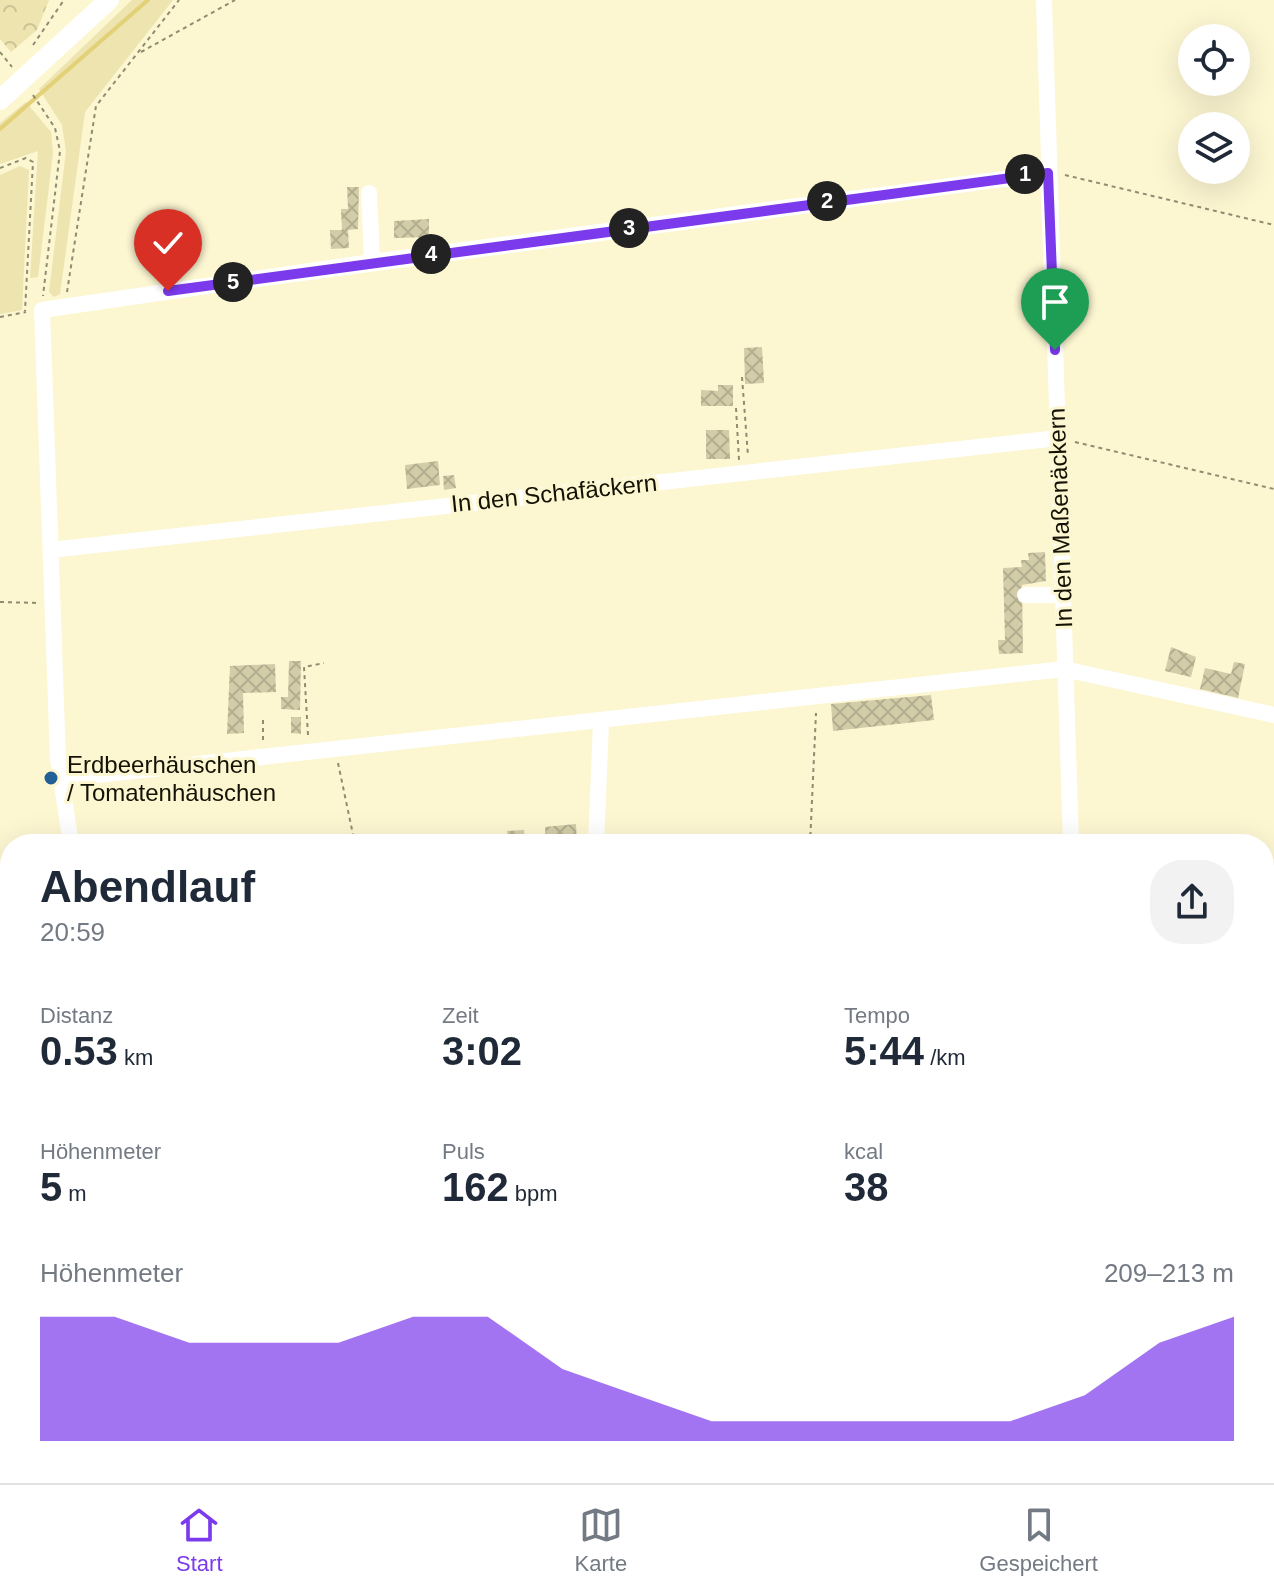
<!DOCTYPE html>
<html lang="de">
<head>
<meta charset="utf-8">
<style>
	body { margin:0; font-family:Helvetica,sans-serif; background:#f2f2f3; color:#1f2937; height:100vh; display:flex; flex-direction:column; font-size:30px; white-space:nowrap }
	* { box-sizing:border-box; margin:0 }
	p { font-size:26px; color:#747a83 }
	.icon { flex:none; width:44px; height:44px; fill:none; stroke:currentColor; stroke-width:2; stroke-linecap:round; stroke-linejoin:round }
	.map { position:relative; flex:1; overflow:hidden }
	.details { position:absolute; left:0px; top:834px; width:1274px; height:650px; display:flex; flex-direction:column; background:#fff; border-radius:32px 32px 0 0; box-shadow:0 8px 32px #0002 }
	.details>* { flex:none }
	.buttons { position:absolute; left:1178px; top:24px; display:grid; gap:16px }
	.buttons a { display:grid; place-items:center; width:72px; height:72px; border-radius:50%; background:#fff; box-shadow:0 8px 32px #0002; font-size:40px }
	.pin { position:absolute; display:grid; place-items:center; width:68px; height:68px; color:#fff; margin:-82px -34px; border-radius:50% 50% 50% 0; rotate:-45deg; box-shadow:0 0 8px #0007 }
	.pin .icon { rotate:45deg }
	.km { position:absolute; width:40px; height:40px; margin:-20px; border-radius:50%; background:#222; color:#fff; font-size:22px; line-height:40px; text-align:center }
	.round { display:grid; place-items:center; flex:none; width:84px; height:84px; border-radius:32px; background:#f2f2f3 }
	.summary { display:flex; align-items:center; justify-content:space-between; height:136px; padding:0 40px }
	h1 { font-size:44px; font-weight:800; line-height:60px }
	.figures { display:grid; grid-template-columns:repeat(3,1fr); gap:12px; height:136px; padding:8px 40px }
	.figures div { display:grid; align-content:center }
	.figures b { font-size:40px; font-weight:800 }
	.figures small { font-size:22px; font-weight:400 }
	.figures p { font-size:22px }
	.chart { height:224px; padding:16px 40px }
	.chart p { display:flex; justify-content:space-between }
	.chart svg { width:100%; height:144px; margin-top:8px; fill:#7c3aed; opacity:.7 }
	.dock { display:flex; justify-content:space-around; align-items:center; height:112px; border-top:2px solid #e0e1e3; background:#fff; font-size:22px; color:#747a83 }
	.dock a { display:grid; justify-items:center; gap:4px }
	.dock .selected { color:#7c3aed }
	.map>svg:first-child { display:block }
	.green { fill:#ede4b0 }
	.forest { fill:url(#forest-crowns) }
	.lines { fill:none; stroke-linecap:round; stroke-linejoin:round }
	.stream { stroke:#e2d177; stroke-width:4 }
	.building { fill:url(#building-cross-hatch) }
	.path { stroke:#908c72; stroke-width:2; stroke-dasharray:4 4; stroke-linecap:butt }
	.minor { stroke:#fff; stroke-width:16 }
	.major { stroke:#fff; stroke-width:20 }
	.route-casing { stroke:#fff; stroke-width:16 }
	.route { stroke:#7c3aed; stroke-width:10 }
	.poi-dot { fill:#215f96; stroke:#fcf6d1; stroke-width:3 }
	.labels { text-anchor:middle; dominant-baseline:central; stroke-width:6; stroke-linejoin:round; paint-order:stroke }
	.street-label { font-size:24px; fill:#141205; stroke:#fcf6d1 }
	.poi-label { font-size:24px; fill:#141205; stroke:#fcf6d1; text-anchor:start }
</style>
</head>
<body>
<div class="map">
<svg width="1274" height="1483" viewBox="0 0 1274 1483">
	<defs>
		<pattern id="forest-crowns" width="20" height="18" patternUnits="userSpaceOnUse" patternTransform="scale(2)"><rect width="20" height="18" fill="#ede4b0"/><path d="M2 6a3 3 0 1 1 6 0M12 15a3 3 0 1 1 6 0" fill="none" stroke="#cac396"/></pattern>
		<pattern id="building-cross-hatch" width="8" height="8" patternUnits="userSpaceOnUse" patternTransform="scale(2)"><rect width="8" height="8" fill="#d2cca8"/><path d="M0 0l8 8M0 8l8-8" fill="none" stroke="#b3ae8f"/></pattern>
	</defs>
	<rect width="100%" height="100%" fill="#fcf6d1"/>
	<!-- green -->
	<path class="green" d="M132,0H173L85,112L60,294L54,297L49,292L66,151L62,125L39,89Z
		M26,102L51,132L53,153L38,277L30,278L38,151L0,164V123Z
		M20,166L29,170L22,310L0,314V175Z
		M303,1474H375L376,1483H303Z"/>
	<!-- forest -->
	<path class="forest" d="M0,0H49L37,30L11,52L0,39Z"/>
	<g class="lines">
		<!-- stream -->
		<path class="stream" d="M0,129L148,0"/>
	</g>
	<!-- building -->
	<path class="building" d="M347,187H359L358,229L348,230L349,248L331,249L330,230H342L341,209H348Z
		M429,219V237L394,238V221Z
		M762,347L764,383L745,384L744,348Z
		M718,385H733V406H701V390L718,391Z
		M706,430H729L730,459H706Z
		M438,461L440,485L407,489L405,465Z
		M454,475L456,488L444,490L443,476Z
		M1045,552L1046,581L1022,585L1023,653L999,654L998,640H1005L1003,568L1022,567L1021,560H1029L1028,553Z
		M1171,647L1196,657L1191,677L1165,671Z
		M289,661H301L300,710L281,709V697H288Z
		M1234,662L1245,664L1238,698L1200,689L1205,668L1231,674Z
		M275,664L276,692L243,693L244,733L227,734L230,666Z
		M931,695L934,720L833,731L831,704Z
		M291,717H301V734L291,733Z
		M576,824L577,844H546L545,827Z
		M524,830L525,844H508L507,831Z
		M462,838V844H411V842Z
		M1266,1091L1274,1099V1118L1266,1126Z
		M1267,1200L1274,1207V1218L1266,1226Z
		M1264,1359L1274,1360V1385L1264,1384Z
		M10,1467V1474H35V1483H0V1468Z
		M88,1474H117V1480H88Z
		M143,1474H199V1483H143Z
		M436,1474H507V1483H437Z
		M606,1474H638L631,1483H599Z
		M1149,1474H1176V1482L1148,1480Z"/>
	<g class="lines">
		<!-- path -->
		<path class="path" d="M33,45L64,0
			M0,52L12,67
			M141,52L235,0
			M33,95L55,128L60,151L43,296
			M0,168L26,158L33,162L25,311
			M1065,175L1274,225
			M67,292L96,106L179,0
			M0,317L26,312
			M742,377L748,456
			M736,408L739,460
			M1075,442L1274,489
			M0,602L39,603
			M308,735L304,667L324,663
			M263,740V718
			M338,763L355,844
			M810,844L816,713
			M1264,924L1274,927
			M0,1155L10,1152
			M399,1474L400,1483
			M751,1476L872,1477
			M907,1478L1008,1479
			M66,1483L67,1474"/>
		<!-- minor -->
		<path class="minor" d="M1044,0L1071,844
			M369,193L372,262
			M51,550L1058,438
			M1025,595H1063
			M61,779L1064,669L1274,715
			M71,844L58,759L42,310L372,262L1048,173
			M596,844L601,722
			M0,895L10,893
			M1264,1048L1274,1050
			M1264,1132L1274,1133
			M1264,1249L1274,1236
			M1264,1310L1274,1312
			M0,1311L9,1322L10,1337
			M0,1443L10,1444
			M132,1474V1483
			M238,1474L244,1483
			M1025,1474V1483
			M1094,1474L1096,1479L1106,1483
			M555,1483L562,1474
			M660,1483L667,1474
			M737,1483V1474
			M889,1483L890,1474
			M1193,1483L1195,1474
			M1262,1483L1274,1459"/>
		<!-- major -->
		<path class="major" d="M0,100L109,0"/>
	</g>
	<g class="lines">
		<!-- route casing -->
		<g class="route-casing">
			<path id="route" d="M168,291L1048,173L1055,350"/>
		</g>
		<!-- route -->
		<use href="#route" class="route"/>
	</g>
	<!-- markers -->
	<circle class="poi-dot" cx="51" cy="778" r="8"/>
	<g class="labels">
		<!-- street labels -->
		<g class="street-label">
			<text transform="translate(554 493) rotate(-6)">In den Schafäckern</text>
			<text transform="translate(1060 518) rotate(-92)">In den Maßenäckern</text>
		</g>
		<!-- poi labels -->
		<g class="poi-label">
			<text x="67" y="764">Erdbeerhäuschen<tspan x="67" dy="28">/ Tomatenhäuschen</tspan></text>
		</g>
	</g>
</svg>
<div class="buttons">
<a><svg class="icon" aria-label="locate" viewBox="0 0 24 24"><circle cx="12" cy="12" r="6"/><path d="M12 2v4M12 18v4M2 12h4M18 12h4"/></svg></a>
<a><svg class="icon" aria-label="layers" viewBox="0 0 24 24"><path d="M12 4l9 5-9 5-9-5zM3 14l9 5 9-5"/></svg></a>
</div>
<div class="pin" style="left:1055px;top:350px;background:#1e9e55"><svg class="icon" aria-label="arrive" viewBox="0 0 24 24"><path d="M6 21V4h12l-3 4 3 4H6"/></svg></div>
<div class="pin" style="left:168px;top:291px;background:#d93025"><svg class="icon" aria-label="check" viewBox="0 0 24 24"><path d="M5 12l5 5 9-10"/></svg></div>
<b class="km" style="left:1025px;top:174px">1</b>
<b class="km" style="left:827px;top:201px">2</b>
<b class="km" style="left:629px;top:228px">3</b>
<b class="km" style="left:431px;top:254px">4</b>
<b class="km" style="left:233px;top:282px">5</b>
<section class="details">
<div class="summary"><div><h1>Abendlauf</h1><p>20:59</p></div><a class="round"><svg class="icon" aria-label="share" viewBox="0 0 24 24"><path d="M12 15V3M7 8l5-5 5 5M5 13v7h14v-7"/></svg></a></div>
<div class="figures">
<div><p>Distanz</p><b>0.53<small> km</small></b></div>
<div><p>Zeit</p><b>3:02</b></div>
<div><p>Tempo</p><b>5:44<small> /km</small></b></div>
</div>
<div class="figures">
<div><p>Höhenmeter</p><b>5<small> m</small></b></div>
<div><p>Puls</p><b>162<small> bpm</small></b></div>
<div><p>kcal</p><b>38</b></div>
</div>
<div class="chart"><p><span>Höhenmeter</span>209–213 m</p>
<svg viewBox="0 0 160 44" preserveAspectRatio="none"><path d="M0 44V6L10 6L20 14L30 14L40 14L50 6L60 6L70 22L80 30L90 38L100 38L110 38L120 38L130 38L140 30L150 14L160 6V44z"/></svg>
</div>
</section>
</div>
<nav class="dock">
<a class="selected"><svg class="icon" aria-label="home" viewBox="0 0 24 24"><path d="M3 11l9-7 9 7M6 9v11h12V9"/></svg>Start</a>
<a><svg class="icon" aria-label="map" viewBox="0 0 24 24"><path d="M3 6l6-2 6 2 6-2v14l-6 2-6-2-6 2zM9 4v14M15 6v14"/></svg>Karte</a>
<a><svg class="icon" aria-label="saved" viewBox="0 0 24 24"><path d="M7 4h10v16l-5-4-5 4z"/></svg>Gespeichert</a>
</nav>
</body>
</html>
